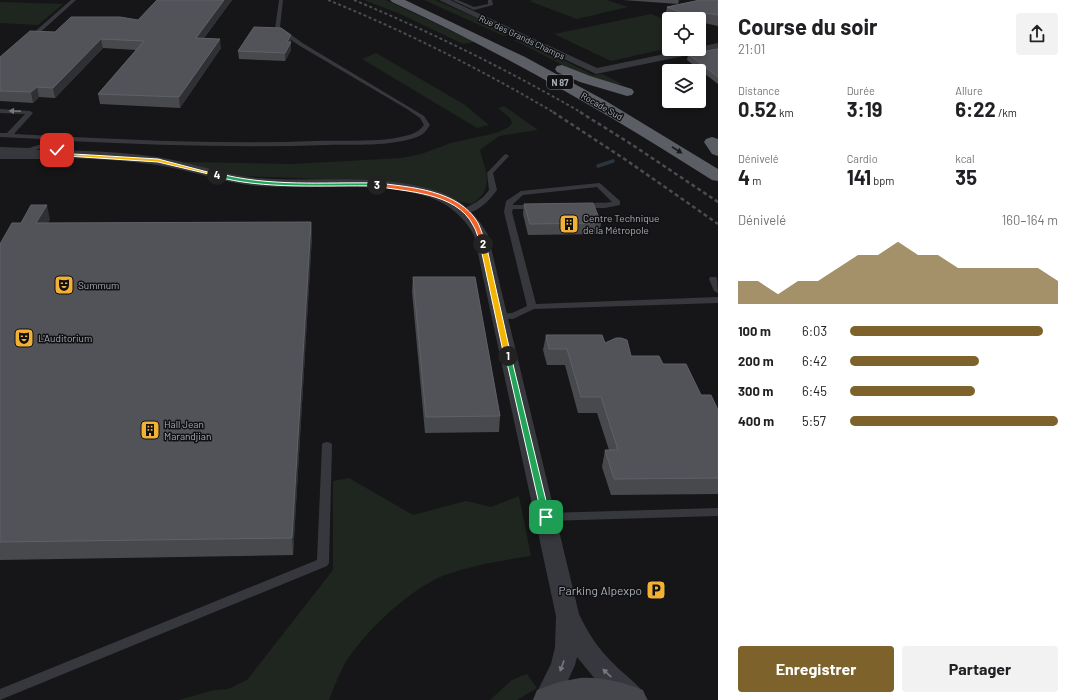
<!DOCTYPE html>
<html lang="fr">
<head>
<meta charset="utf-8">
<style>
	body { margin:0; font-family:Barlow,sans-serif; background:#f2f2f2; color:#202124; height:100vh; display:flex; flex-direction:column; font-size:15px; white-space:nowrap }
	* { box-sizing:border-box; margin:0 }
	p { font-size:13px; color:#757577 }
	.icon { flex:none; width:22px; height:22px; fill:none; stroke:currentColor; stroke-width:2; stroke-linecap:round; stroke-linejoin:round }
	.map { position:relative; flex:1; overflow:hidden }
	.sheet { display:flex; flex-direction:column; background:#fff; width:360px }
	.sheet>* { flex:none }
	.controls { position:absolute; left:662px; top:12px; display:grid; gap:8px }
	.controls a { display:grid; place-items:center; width:44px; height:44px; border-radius:4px; background:#fff; box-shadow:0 2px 6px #0003; font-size:20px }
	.pin { position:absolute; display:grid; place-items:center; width:34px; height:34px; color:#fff; margin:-17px; border-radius:8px; box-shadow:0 2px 6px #0006 }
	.km { position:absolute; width:20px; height:20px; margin:-10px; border-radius:50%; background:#222; color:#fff; font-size:11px; line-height:20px; text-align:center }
	.round { display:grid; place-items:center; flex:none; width:42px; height:42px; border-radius:4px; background:#f2f2f2 }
	.overview { display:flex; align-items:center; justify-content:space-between; height:68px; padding:0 20px }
	h1 { font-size:22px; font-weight:700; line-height:30px }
	.metrics { display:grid; grid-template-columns:repeat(3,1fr); gap:6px; height:68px; padding:4px 20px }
	.metrics div { display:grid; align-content:center }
	.metrics b { font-size:20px; font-weight:700 }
	.metrics small { font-size:11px; font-weight:400 }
	.metrics p { font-size:11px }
	.chart { height:112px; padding:8px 20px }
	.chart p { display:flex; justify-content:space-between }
	.chart svg { width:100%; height:72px; margin-top:4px; fill:#7e622b; opacity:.7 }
	.action { display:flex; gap:8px; margin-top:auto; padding:8px 20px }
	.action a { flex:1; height:46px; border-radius:4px; background:#7e622b; color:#fff; font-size:16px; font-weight:700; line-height:46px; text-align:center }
	.action a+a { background:#f2f2f2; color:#202124 }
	ul { padding:0 20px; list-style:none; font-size:13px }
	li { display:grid; grid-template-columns:64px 48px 1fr; align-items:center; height:30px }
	li i { height:10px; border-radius:5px; background:#7e622b }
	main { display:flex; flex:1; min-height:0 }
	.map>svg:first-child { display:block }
	.green { fill:#1e261f }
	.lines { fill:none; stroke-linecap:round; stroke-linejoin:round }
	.stream { stroke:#2c353c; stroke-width:3.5 }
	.service { fill:#37383d; fill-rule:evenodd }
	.minor { fill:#37383d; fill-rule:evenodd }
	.secondary { fill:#45474d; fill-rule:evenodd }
	.trunk { fill:#5b5e65; fill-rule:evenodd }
	.rail-far1 { stroke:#4a4c52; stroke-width:2; stroke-dasharray:3 2.5; stroke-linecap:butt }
	.rail { stroke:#4a4c52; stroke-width:2.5; stroke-dasharray:4 3; stroke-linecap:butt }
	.wall { fill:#47494d }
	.shaded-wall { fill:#2f3033 }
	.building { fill:#525359; stroke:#5f6168 }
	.oneway { fill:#757881 }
	.oneway2 { fill:#18191b }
	.split-1 { fill:#22a559; stroke:#fff }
	.split-2 { fill:#f5b400; stroke:#fff }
	.split-3 { fill:#f0652b; stroke:#fff }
	.split-4 { fill:#22a559; stroke:#fff }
	.split-5 { fill:#f5b400; stroke:#fff }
	.labels { text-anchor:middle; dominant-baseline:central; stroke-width:3; stroke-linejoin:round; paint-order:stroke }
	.far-street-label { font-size:9px; fill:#a8adb8; stroke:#111113 }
	.shield { fill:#111113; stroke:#7b7e86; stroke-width:1 }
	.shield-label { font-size:9px; font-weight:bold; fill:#a8adb8 }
	.poi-label { font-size:10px; fill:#a8adb8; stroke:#111113; text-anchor:start }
	.near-poi-label { font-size:12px; fill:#a8adb8; stroke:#111113; text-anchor:end }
</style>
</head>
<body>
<main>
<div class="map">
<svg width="718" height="700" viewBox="0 0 718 700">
	<rect width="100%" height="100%" fill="#161618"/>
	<!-- green -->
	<path class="green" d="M364,0H386L475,42L463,44L400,14Z
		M424,0H435L514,34L504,36Z
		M534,0H607L628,7L577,19L529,1Z
		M0,2L63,4L38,25L0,23Z
		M651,14L669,21V48L611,61L554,34Z
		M522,39L593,75L602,74L622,84L614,86L576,72L514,40Z
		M376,53L465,105L489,125L477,128L362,59Z
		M504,106L538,130L499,136L480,150C486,173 495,188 472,204L461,202L440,193L378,181L242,176L181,164L186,162L292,164L401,158L421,154L451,143L496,133L509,127L512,123L510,118L498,108Z
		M349,478L413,515L466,501L491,507L519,496L531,556C502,560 473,565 445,575C409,589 360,635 342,669C337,679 333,690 329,700H179L214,690L228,689L247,680L333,570V481Z
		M527,674L537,688L517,700H490L512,680Z"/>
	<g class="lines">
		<!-- stream -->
		<path class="stream" d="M598,166L613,161"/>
		<!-- service -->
		<path class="service" d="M71,0H76L35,37H31V35Z
			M279,0H283L280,27L304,44L424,116L430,125C427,130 423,135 417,137C389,147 356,144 327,145C241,148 155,145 69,141L57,154L50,159H0V155L47,156L53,152L62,140L0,137V133H7L25,114L0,113V109L30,111L33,113L14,134C114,139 215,145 316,141C346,140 380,143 409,135C416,133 420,130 424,125L420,118L407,109L300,46L275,29Z
			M452,0H458L474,7L488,4V0H492L493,5L474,10Z
			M45,143L47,144V146L30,152L0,151V147L29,148Z
			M506,154L509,156L493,173L497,190C490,200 476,215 462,213V209C473,205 482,200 489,190L487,173L504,155Z
			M599,183L601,184L620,201V205L605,208H578L577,206C584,201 602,204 612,202L597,187L523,195L513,204V205H535L539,207L535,209H513L512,212L536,304L718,297V303L534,309L513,319L496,318L495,316L496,314L512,313L527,306L504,212L506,201L521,191Z
			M710,277H716L717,279L718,293L714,291L709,279Z
			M327,442L331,443L332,445L329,563L327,566L0,700V689L317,560L322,445L323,443Z
			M718,508V516L546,521L542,520L540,517L542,514L546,513Z"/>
		<!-- minor -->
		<path class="minor" d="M439,0H450L597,68L689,49H699V47L718,43V49L596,74Z
			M0,149C52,151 105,149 157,157C191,162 223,175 257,178C319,183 380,172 440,192C462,200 477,215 488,235L579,614C588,633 598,649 614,664C625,676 641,685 648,700H618L595,679L577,657L575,665L559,700H533L551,664L555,647L556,616L474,235C464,217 449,204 429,197C373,180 315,190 257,186C223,183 191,170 157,165C105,157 52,158 0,157Z"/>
		<!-- secondary -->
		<path class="secondary" d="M580,678C602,677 622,682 643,690L647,700H533L537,690L559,682Z"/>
		<!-- trunk -->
		<path class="trunk" d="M390,0H405L525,57L606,101L718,169V181L712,180C609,114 503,53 392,2Z
			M562,65L590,76L632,89L634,92L632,95L627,96L580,82L557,72L555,69L557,66Z
			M712,137L718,139V156L712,154L704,142L706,139Z"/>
		<!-- rail-far1 -->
		<path class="rail-far1" d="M328,0C407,32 482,70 555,113
			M354,0C433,33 508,70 582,113"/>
		<!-- rail -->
		<path class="rail" d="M553,112L626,160L718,224
			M580,112L631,144L718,202"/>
	</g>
	<!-- wall -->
	<path class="wall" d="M157,0H232L204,38L221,48L180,108L100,104L98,94L136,50L103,48L55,98L39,97L33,103L0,101V57L55,32L138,20Z
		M623,0H679L678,4Z
		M718,0V26L704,23L699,24V19H671L665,17L667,7Z
		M291,42V50L285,61L239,59L238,51Z
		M718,49V84L687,60L688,54Z
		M524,204L601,223L599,234L528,235L523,214Z
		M50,219L48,223L311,222L312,236L293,555L0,560V244L21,223Z
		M413,277L500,416L499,432L425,433L412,292Z
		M546,335L605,343L631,356L663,364L701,395L718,410V494L611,495L602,467L605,450H609L597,413H578L565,365H547L543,350Z"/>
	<!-- shaded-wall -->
	<path class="shaded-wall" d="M224,0H232L197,47L196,38Z
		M706,13L704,23L699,24V19H691V16Z
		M291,35V50L285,61V53L287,42Z
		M101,39L103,48L55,98L53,88Z
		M220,39L221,48L180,108L179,97Z
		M37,87L39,97L33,103L31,92Z
		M47,205L50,219L40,237L36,223Z
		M311,222L312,236L293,555L292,538Z"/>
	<!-- building -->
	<path class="building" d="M157,0H224L196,38L220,39L179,97L98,94L144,41L101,39L53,88L37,87L31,92L0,91V57L30,31L55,32L71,17H120L138,20Z
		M700,0H718V15L706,13L691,16L667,7Z
		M254,27L281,28L291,35L287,42H291L285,53L238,51Z
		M718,49V77L688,54Z
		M593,203L601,223L530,224L524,204Z
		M31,205H47L36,223L311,222L292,538L0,542V244L12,223H21Z
		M413,277H475L500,416L426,417Z
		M546,335H602L605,343L616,338H621L627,340L631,356H659L663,364H686L701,395H711L718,410V478L614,479L605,450H618L601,397H581L567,349H549Z"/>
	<!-- one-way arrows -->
	<defs><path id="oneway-solid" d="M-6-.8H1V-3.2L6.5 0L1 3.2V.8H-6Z"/></defs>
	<g class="oneway">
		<use href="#oneway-solid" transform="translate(15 111) rotate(-177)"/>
		<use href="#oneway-solid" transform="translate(562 666) rotate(110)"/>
		<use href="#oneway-solid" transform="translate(607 673) rotate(-137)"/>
	</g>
	<use class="oneway2" href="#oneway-solid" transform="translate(677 150) rotate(32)"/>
	<!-- split-1 -->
	<path class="split-1" d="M505,354L511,356L550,517L546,520L542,517Z"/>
	<!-- split-2 -->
	<path class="split-2" d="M483,242L486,244L511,356L508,358L504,356L480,244Z"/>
	<!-- split-3 -->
	<path class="split-3" d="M377,183C410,187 459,190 478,223C481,229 483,237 486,244L481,245C478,239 477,231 473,225C456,192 406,192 375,186Z"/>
	<!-- split-4 -->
	<path class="split-4" d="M217,173C268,187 324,182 377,183L379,185L377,186C327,185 262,190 215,176Z"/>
	<!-- split-5 -->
	<path class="split-5" d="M57,148L60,150L57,153L158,159L219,175L217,176L158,162L52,155Z"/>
	<!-- icons -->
	<defs>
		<g id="building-square" transform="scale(1)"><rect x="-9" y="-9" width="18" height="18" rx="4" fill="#f2b134" stroke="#111113"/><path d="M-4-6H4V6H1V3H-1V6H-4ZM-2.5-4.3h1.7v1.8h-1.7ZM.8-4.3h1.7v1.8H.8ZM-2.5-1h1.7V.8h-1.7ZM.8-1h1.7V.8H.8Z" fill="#111"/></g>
		<g id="theatre-square" transform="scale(1)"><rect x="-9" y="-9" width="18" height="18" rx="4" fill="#f2b134" stroke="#111113"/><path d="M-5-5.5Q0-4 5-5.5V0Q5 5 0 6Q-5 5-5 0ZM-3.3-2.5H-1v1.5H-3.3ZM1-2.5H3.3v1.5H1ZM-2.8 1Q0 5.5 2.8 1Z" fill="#111"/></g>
		<g id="parking-square" transform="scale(1)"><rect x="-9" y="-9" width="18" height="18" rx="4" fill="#f2b134" stroke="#111113"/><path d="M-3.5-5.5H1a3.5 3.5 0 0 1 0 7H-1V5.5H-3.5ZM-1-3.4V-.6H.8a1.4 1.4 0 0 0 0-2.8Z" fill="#111"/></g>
	</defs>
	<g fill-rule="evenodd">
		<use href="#building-square" x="569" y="224"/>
		<use href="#theatre-square" x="64" y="285"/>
		<use href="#theatre-square" x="24" y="338"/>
		<use href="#building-square" x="150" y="430"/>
		<use href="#parking-square" x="656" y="590"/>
	</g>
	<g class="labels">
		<!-- far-street labels -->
		<g class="far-street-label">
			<text transform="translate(522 37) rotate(25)">Rue des Grands Champs</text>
			<text transform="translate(602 106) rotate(30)">Rocade Sud</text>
		</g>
		<!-- shield labels -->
		<rect class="shield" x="547" y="75" width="26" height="14" rx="3"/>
		<g class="shield-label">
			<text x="560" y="82">N 87</text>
		</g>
		<!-- poi labels -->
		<g class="poi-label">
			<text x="583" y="218">Centre Technique<tspan x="583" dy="12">de la Métropole</tspan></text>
			<text x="78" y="285">Summum</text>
			<text x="38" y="338">L'Auditorium</text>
			<text x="164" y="424">Hall Jean<tspan x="164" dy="12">Marandjian</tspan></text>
		</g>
		<!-- near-poi labels -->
		<g class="near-poi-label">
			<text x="642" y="590">Parking Alpexpo</text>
		</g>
	</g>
</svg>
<div class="controls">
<a><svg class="icon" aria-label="locate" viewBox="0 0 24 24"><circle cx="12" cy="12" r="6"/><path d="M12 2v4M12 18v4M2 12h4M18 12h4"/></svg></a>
<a><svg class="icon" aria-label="layers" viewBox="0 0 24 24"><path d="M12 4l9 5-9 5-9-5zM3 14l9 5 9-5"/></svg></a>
</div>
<div class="pin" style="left:546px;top:517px;background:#1e9e55"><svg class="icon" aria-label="arrive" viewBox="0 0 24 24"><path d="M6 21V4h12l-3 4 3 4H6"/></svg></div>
<div class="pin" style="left:57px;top:150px;background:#d93025"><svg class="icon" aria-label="check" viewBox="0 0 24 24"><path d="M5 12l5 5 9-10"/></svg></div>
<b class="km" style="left:508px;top:356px">1</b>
<b class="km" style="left:483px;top:244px">2</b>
<b class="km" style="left:377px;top:185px">3</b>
<b class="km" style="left:217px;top:175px">4</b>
</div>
<section class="sheet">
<div class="overview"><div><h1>Course du soir</h1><p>21:01</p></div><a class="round"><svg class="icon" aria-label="share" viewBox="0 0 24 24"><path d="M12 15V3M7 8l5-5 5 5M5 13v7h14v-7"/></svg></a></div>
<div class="metrics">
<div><p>Distance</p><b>0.52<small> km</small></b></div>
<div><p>Durée</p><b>3:19</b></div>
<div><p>Allure</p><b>6:22<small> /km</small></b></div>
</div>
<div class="metrics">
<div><p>Dénivelé</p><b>4<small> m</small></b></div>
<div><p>Cardio</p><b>141<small> bpm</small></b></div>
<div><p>kcal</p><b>35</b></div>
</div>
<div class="chart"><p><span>Dénivelé</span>160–164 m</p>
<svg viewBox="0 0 160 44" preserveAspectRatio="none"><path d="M0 44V30L10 30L20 38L30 30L40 30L50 22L60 14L70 14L80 6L90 14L100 14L110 22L120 22L130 22L140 22L150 22L160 30V44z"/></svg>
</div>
<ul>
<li><b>100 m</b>6:03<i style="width:93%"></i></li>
<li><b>200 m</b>6:42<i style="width:62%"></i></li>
<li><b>300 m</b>6:45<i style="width:60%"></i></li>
<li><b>400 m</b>5:57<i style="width:100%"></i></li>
</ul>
<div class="action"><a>Enregistrer</a><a>Partager</a></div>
</section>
</main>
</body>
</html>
